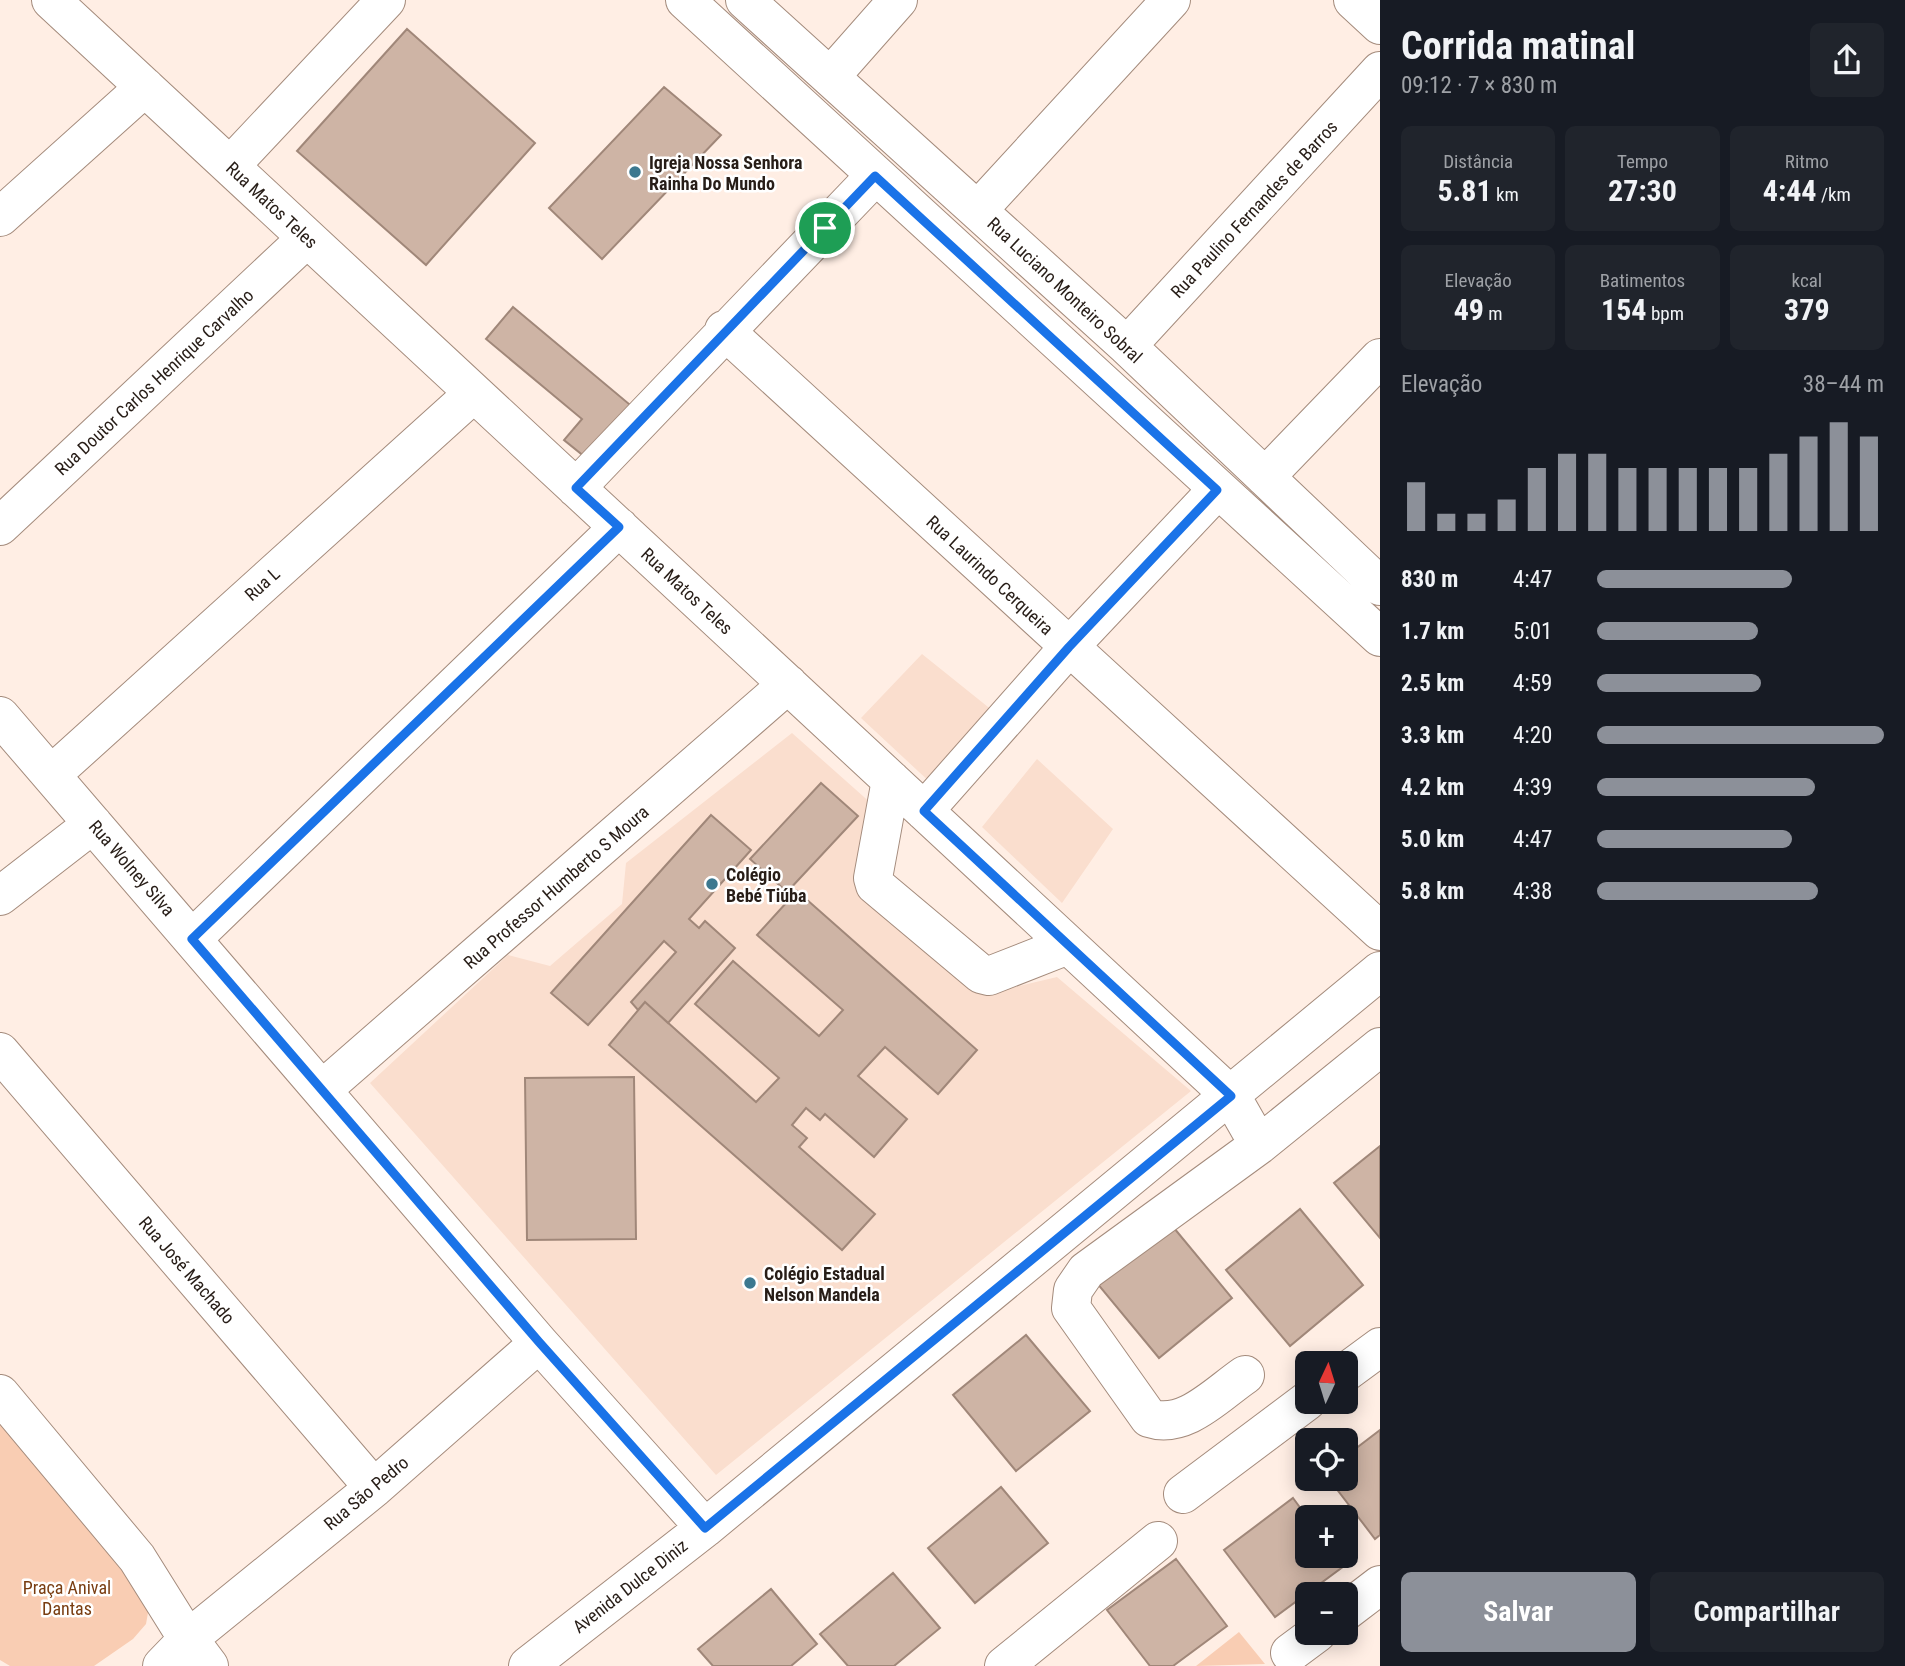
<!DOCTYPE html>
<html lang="pt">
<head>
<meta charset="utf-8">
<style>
	body { margin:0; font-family:"Roboto Condensed",sans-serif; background:#20242c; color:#f1f3f6; height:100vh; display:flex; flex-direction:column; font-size:26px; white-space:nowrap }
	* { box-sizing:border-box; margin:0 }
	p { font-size:23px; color:#9ea1a6 }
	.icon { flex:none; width:38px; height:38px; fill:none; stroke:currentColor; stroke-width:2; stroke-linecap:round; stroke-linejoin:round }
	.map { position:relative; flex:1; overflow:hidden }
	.side { display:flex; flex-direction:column; background:#171b24; width:525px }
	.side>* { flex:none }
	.needle { width:46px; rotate:4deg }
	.controls { position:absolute; left:1295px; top:1351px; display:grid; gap:14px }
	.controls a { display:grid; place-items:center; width:63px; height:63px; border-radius:10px; background:#171b24; box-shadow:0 4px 18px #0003; font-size:35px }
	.pin { position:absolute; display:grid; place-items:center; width:60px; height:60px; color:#fff; margin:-30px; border:4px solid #fff; border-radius:50%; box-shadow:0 2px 7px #0007 }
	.round { display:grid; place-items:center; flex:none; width:74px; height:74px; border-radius:10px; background:#20242c }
	.overview { display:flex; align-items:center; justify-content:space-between; height:119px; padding:0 21px }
	h1 { font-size:38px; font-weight:700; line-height:52px }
	.metrics { display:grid; grid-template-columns:repeat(3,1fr); gap:10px; height:119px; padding:7px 21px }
	.metrics div { display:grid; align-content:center; border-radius:10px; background:#20242c; text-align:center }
	.metrics b { font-size:30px; font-weight:700 }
	.metrics small { font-size:19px; font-weight:400 }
	.metrics p { font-size:19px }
	.chart { height:196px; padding:14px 21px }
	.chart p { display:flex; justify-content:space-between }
	.chart svg { width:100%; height:126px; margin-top:7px; stroke:#8c9099; stroke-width:6 }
	.primary-button { display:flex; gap:14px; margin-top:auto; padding:14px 21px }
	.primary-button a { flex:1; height:80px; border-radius:10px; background:#8c9099; color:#fff; font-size:28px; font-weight:700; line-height:80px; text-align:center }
	.primary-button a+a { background:#20242c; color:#f1f3f6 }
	ul { padding:0 21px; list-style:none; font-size:23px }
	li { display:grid; grid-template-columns:112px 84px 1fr; align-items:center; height:52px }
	li i { height:18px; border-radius:9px; background:#8c9099 }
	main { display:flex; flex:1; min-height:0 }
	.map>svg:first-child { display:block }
	.built { fill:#fadece }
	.green { fill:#f9cdb3 }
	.building { fill:#ceb4a5; stroke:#a08779; stroke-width:2 }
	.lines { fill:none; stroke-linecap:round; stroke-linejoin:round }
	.minor-casing { stroke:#a48b7c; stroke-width:40 }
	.minor { stroke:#fff; stroke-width:38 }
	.route-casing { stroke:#fff; stroke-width:14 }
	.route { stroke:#1a73e8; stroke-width:9 }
	.poi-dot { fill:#3c788f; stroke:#fff; stroke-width:2.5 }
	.labels { text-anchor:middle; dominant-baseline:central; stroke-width:5; stroke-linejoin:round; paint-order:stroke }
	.poi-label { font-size:18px; font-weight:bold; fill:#271d17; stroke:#fff; text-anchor:start }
	.street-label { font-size:18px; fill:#271d17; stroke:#fff }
	.park-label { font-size:18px; fill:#793d11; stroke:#fff }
</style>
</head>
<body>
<main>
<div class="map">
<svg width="1380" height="1666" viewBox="0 0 1380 1666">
	<rect width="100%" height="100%" fill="#ffeee4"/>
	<!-- built -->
	<path class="built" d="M922,654L993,711L933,785L861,718Z
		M792,733L873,805L857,886L982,995L1057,977L1191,1091L716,1475L370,1083L508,955L550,966L622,904L626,863Z
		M1037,759L1113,829L1062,903L982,827Z"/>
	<!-- green -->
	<path class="green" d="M0,1412L126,1563L149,1607L146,1624L133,1639L94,1666H10L0,1660Z
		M1239,1632L1265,1664L1196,1666Z"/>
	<!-- building -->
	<path class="building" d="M407,29L535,143L426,265L297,151Z
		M664,87L721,135L602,259L549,208Z
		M513,307L635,409L590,461L564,440L582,419L486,339Z
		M821,783L858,816L787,892L750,859Z
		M711,815L751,850L689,919L699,928L705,921L735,948L668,1023L645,1002L638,1010L631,1002L676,952L664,941L588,1025L551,993Z
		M797,891L977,1050L938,1094L885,1047L858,1076L907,1119L874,1157L825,1114L820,1120L806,1108L792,1125L807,1138L799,1147L875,1214L842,1250L609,1045L645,1002L756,1102L779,1078L695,1004L733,961L819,1036L843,1010L757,935Z
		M634,1077L636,1239L527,1240L525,1078Z
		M1380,1146V1238L1334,1183Z
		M1300,1209L1363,1285L1290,1346L1226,1270Z
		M1169,1222L1232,1298L1159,1358L1096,1282Z
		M1026,1335L1090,1411L1016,1471L953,1395Z
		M1380,1430V1535L1375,1539L1329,1479H1346V1456Z
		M1001,1487L1048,1543L975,1603L928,1548Z
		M1293,1498L1307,1517V1556H1336L1344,1566L1275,1617L1224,1550Z
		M1176,1559L1227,1626L1173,1666H1150L1107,1610Z
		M893,1573L940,1628L894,1666H848L820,1634Z
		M771,1589L817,1644L791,1666H713L698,1649Z"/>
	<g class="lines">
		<!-- minor casing -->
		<g class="minor-casing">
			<path id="minor" d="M51,0L1231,1096L1259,1145
				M685,0L1380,637
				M745,0L1127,346L1380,586
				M1353,0L1380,25
				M830,77L898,0
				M230,166L386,0
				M978,210L1171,0
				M0,217L145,87
				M724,330L1380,931
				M1127,346L1380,71
				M1265,477L1380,358
				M576,488L875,176
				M0,526L307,238
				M0,716L539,1343L705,1528
				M51,775L474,393
				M891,780L873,878L875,885L981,974L989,976L1068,945
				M924,811L1069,647L1217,490
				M0,896L93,824
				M193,938L619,527
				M0,1052L374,1488
				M323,1089L788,684
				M1346,1372L1380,1347
				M1245,1375C1217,1394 1185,1430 1149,1418L1071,1308L1073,1290L1086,1271L1259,1145L1380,1047
				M0,1394L137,1558L182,1630L209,1666
				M1183,1494L1307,1401
				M1346,1611L1380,1585
				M1290,1653L1317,1633
				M162,1666L188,1639L374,1488L539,1343
				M528,1666L705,1528L1380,971
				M1004,1666L1158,1541"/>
		</g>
		<!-- minor -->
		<use href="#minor" class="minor"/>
	</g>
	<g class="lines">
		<!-- route casing -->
		<g class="route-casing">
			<path id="route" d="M875,176L1217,490L1069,647L924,811L1231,1096L705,1528L539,1342L192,939L619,527L576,488Z"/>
		</g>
		<!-- route -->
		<use href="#route" class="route"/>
	</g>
	<!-- markers -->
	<g class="poi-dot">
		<circle cx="635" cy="172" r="7"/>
		<circle cx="712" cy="884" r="7"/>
		<circle cx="750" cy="1283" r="7"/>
	</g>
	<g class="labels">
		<!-- poi labels -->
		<g class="poi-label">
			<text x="649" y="162">Igreja Nossa Senhora<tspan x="649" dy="21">Rainha Do Mundo</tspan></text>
			<text x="726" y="874">Colégio<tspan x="726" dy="21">Bebé Tiúba</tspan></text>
			<text x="764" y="1273">Colégio Estadual<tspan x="764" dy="21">Nelson Mandela</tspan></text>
		</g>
		<!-- street labels -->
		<g class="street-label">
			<text transform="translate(272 205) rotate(43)">Rua Matos Teles</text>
			<text transform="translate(1254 209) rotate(-47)">Rua Paulino Fernandes de Barros</text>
			<text transform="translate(1065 290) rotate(43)">Rua Luciano Monteiro Sobral</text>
			<text transform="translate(154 382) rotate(-43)">Rua Doutor Carlos Henrique Carvalho</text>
			<text transform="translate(990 575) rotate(43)">Rua Laurindo Cerqueira</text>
			<text transform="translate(262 584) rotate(-42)">Rua L</text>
			<text transform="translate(687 591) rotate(43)">Rua Matos Teles</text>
			<text transform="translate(132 868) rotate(49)">Rua Wolney Silva</text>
			<text transform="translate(556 887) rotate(-41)">Rua Professor Humberto S Moura</text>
			<text transform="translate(187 1270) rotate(49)">Rua José Machado</text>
			<text transform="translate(366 1493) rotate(-40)">Rua São Pedro</text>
			<text transform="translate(630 1586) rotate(-38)">Avenida Dulce Diniz</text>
		</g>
		<!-- park labels -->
		<g class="park-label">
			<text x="67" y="1587">Praça Anival<tspan x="67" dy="21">Dantas</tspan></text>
		</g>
	</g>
</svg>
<div class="controls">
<a><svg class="needle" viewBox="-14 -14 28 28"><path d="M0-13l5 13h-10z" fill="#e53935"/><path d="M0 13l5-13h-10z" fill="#9ea1a6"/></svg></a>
<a><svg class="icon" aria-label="locate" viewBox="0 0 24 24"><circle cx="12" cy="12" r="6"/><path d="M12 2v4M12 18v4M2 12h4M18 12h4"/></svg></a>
<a>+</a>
<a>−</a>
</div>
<div class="pin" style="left:825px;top:228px;background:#1e9e55"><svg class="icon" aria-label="arrive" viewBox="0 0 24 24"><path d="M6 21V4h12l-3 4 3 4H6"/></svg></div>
</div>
<section class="side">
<div class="overview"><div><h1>Corrida matinal</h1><p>09:12 · 7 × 830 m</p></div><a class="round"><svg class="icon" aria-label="share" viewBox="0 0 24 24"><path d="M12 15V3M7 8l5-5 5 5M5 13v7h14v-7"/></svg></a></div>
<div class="metrics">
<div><p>Distância</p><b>5.81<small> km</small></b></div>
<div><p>Tempo</p><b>27:30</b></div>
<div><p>Ritmo</p><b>4:44<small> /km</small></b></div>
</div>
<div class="metrics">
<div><p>Elevação</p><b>49<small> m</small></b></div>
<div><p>Batimentos</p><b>154<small> bpm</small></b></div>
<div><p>kcal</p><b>379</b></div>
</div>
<div class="chart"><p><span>Elevação</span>38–44 m</p>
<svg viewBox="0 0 160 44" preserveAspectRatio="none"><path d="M5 44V27M15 44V38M25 44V38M35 44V33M45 44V22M55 44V17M65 44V17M75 44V22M85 44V22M95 44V22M105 44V22M115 44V22M125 44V17M135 44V11M145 44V6M155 44V11"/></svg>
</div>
<ul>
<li><b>830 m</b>4:47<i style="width:68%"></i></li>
<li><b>1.7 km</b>5:01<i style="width:56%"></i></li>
<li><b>2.5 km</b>4:59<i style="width:57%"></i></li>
<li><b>3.3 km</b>4:20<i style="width:100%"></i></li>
<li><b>4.2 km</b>4:39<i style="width:76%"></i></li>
<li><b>5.0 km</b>4:47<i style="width:68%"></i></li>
<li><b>5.8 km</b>4:38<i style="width:77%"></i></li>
</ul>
<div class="primary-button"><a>Salvar</a><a>Compartilhar</a></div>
</section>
</main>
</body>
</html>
